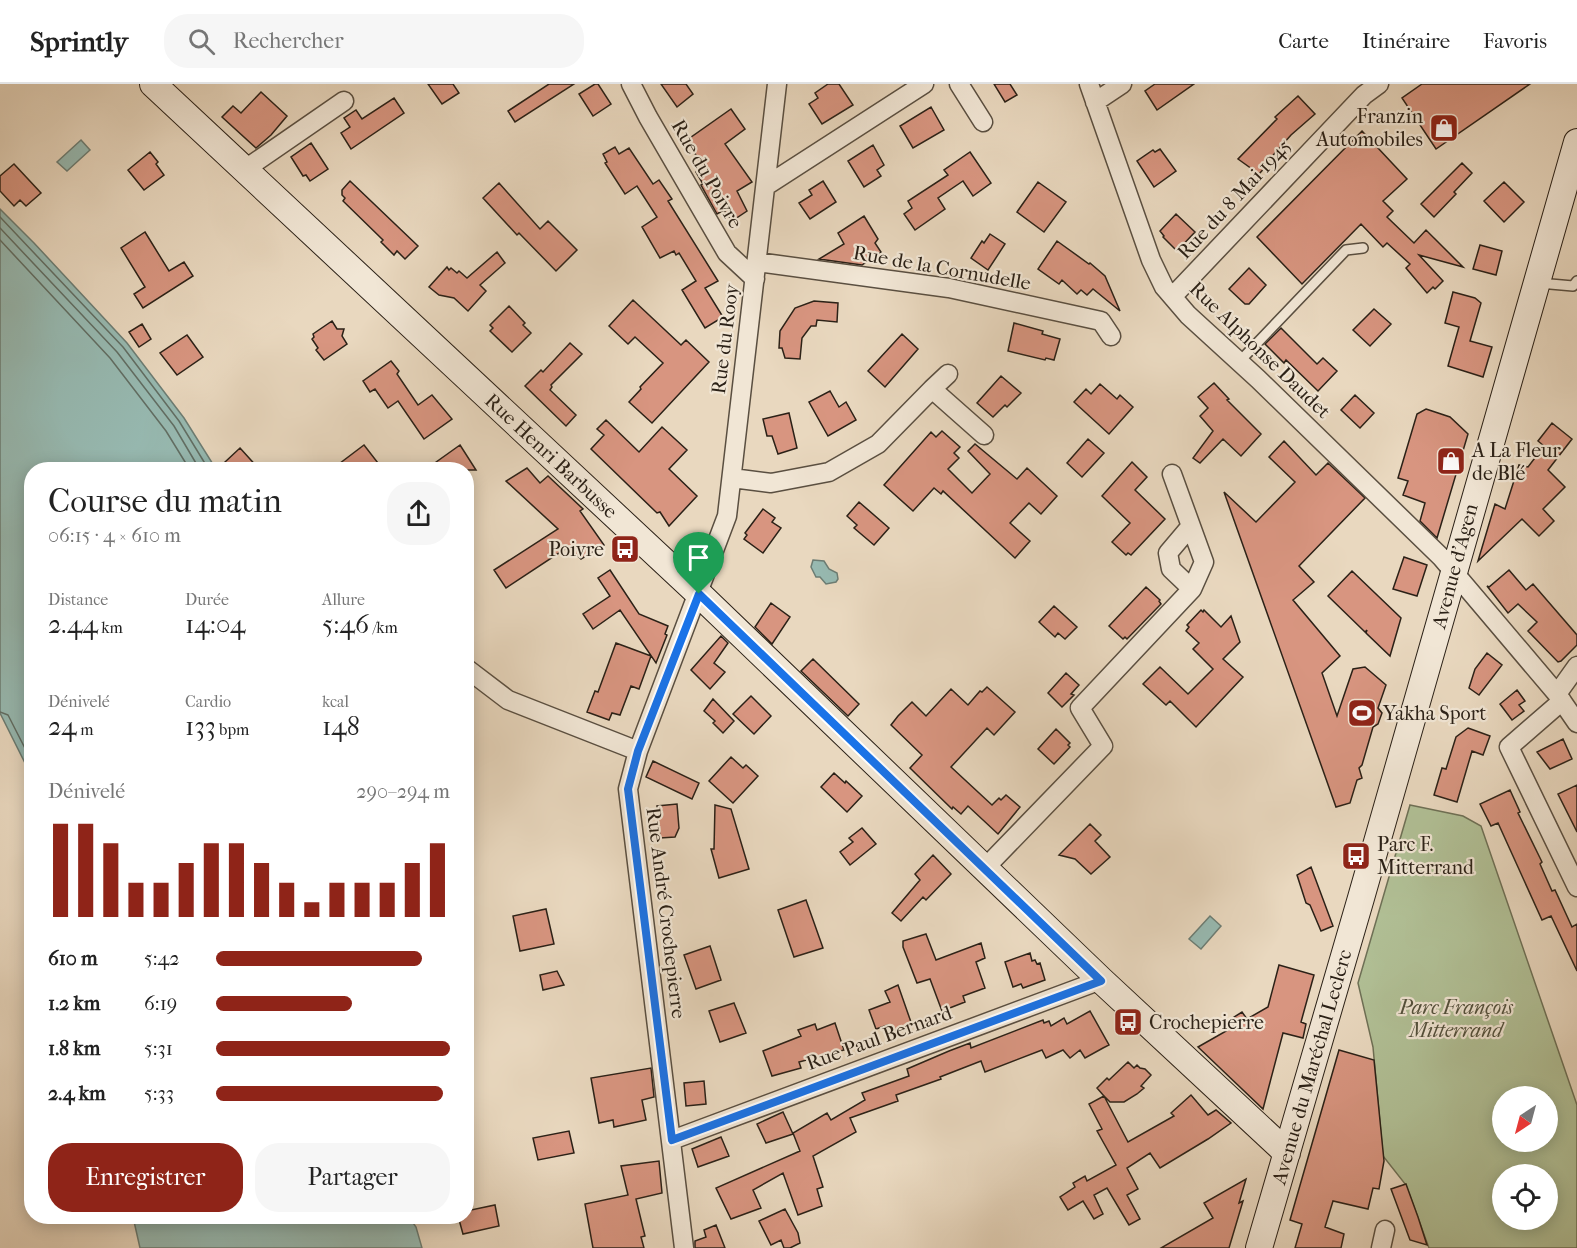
<!DOCTYPE html>
<html lang="fr">
<head>
<meta charset="utf-8">
<style>
	body { margin:0; font-family:"IM FELL French Canon",serif; background:#f6f6f6; color:#222; height:100vh; display:flex; flex-direction:column; font-size:22px; white-space:nowrap }
	* { box-sizing:border-box; margin:0 }
	p { font-size:20px; color:#767676 }
	.icon { flex:none; width:33px; height:33px; fill:none; stroke:currentColor; stroke-width:2; stroke-linecap:round; stroke-linejoin:round }
	.map { position:relative; flex:1; overflow:hidden }
	.panel { position:absolute; left:24px; top:378px; width:450px; height:762px; display:flex; flex-direction:column; background:#fff; border-radius:24px; box-shadow:0 3px 15px #0003 }
	.panel>* { flex:none }
	.needle { width:39px; rotate:216deg }
	.fabs { position:absolute; left:1492px; top:1002px; display:grid; gap:12px }
	.fabs a { display:grid; place-items:center; width:66px; height:66px; border-radius:50%; background:#fff; box-shadow:0 3px 15px #0003; font-size:30px }
	.pin { position:absolute; display:grid; place-items:center; width:51px; height:51px; color:#fff; margin:-62px -26px; border-radius:50% 50% 50% 0; rotate:-45deg; box-shadow:0 0 6px #0007 }
	.pin .icon { rotate:45deg }
	.round { display:grid; place-items:center; flex:none; width:63px; height:63px; border-radius:24px; background:#f6f6f6 }
	.summary { display:flex; align-items:center; justify-content:space-between; height:102px; padding:0 24px }
	h1 { font-size:33px; font-weight:600; line-height:45px }
	.stats { display:grid; grid-template-columns:repeat(3,1fr); gap:9px; height:102px; padding:6px 24px }
	.stats div { display:grid; align-content:center }
	.stats b { font-size:26px; font-weight:600 }
	.stats small { font-size:16px; font-weight:400 }
	.stats p { font-size:16px }
	.chart { height:168px; padding:12px 24px }
	.chart p { display:flex; justify-content:space-between }
	.chart svg { width:100%; height:108px; margin-top:6px; stroke:#8f2418; stroke-width:6 }
	.cta { display:flex; gap:12px; margin-top:auto; padding:12px 24px }
	.cta a { flex:1; height:69px; border-radius:24px; background:#8f2418; color:#fff; font-size:24px; font-weight:600; line-height:69px; text-align:center }
	.cta a+a { background:#f6f6f6; color:#222 }
	ul { padding:0 24px; list-style:none; font-size:20px }
	li { display:grid; grid-template-columns:96px 72px 1fr; align-items:center; height:45px }
	li i { height:15px; border-radius:8px; background:#8f2418 }
	header { display:flex; align-items:center; gap:36px; box-sizing:border-box; height:84px; padding:0 30px; background:#fff; border-bottom:2px solid #e0e0e0 }
	header strong { font-size:28px }
	nav { display:flex; gap:33px; margin-inline-start:auto; font-size:21px }
	.search { width:420px; height:54px; background:#f6f6f6; display:flex; align-items:center; gap:15px; box-sizing:border-box; padding:0 21px; border-radius:24px; color:#767676; font-size:22px }
	.map>svg:first-child { display:block }
	.green { fill:#b1c096; stroke:#6e7056; stroke-width:1.5; fill-rule:evenodd }
	.water { fill:#97bab2; stroke:#6c7d74; stroke-width:1.5 }
	.lines { fill:none; stroke-linecap:round; stroke-linejoin:round }
	.shore { stroke:#616e64; stroke-width:1.5 }
	.building { fill:#d89580; stroke:#2b2117; stroke-width:1.5 }
	.lane-casing { stroke:#5a4f41; stroke-width:12 }
	.street-casing { stroke:#5a4f41; stroke-width:21 }
	.secondary-casing { stroke:#2b2117; stroke-width:28 }
	.lane { stroke:#f1e6d5; stroke-width:9 }
	.street { stroke:#f1e6d5; stroke-width:18 }
	.secondary { stroke:#f1e6d5; stroke-width:26 }
	.route-casing { stroke:#fff; stroke-width:12 }
	.route { stroke:#1a73e8; stroke-width:8 }
	.labels { text-anchor:middle; dominant-baseline:central; stroke-width:4.5; stroke-linejoin:round; paint-order:stroke }
	.poi-label { font-size:20px; fill:#2b2117; stroke:#f1e6d5; text-anchor:start }
	.street-label { font-size:20px; fill:#2b2117; stroke:#f1e6d5 }
	.park-label { font-size:20px; font-style:italic; fill:#53513d; stroke:#f1e6d5 }
</style>
</head>
<body>
<header>
<strong>Sprintly</strong>
<div class="search"><svg class="icon" aria-label="search" viewBox="0 0 24 24"><circle cx="10" cy="10" r="6"/><path d="M15 15l6 6"/></svg>Rechercher</div>
<nav><a>Carte</a><a>Itinéraire</a><a>Favoris</a></nav>
</header>
<div class="map">
<svg width="1577" height="1164" viewBox="0 0 1577 1164">
	<rect width="100%" height="100%" fill="#e9d8bf"/>
	<filter id="stains"><feTurbulence type="fractalNoise" baseFrequency=".00333" numOctaves="4"/><feColorMatrix values="0 0 0 0 .2 0 0 0 0 .09 0 0 0 0 .02 0 0 0 .5 -.17"/></filter>
	<radialGradient id="worn" r=".72"><stop offset=".6" stop-color="#630" stop-opacity="0"/><stop offset="1" stop-color="#630" stop-opacity=".3"/></radialGradient>
	<!-- green -->
	<path class="green" d="M1410,721L1463,732L1481,742L1577,1021V1164H1429L1406,1101L1383,1072L1373,963L1358,899ZM1503,1012H1548V1058H1503ZM1503,1090H1548V1136H1503Z"/>
	<!-- water -->
	<path class="water" d="M81,56L90,66L67,87L57,78Z
		M0,125L34,159L127,259L184,334L216,385L32,386L31,691L0,629Z
		M813,476L824,477L829,485L837,489L838,495L836,498L826,500L820,493H816L811,483Z
		M1210,832L1221,842L1201,865L1189,855Z
		M133,1133H409L416,1143L422,1164H140Z"/>
	<g class="lines">
		<!-- shore -->
		<path class="shore" d="M0,133L123,263L179,337L209,386
			M0,144L117,268L174,342L200,386
			M0,156L110,274L166,347L190,386
			M0,628L8,631L32,678"/>
	</g>
	<!-- building -->
	<path class="building" d="M428,0H453L459,9L442,20Z
		M549,0H574L515,38L508,27Z
		M595,0H598L611,20L593,32L579,10Z
		M661,0H686L693,10L677,23Z
		M828,0H839L853,21L822,40L809,20L818,14L815,9Z
		M994,0H1010L1017,11L1005,18Z
		M1155,0H1194L1157,26L1145,7Z
		M1422,0H1530L1436,65L1402,14Z
		M261,8L287,32L271,51L256,64L222,33L233,22L241,29Z
		M1298,12L1315,30L1291,51L1267,78L1269,79L1259,90L1238,75L1277,35L1275,33Z
		M394,14L404,29L351,65L341,49L350,43L344,34L356,26L362,35Z
		M931,23L944,46L913,64L900,42Z
		M731,25L745,45L725,60L752,98L737,107L747,127L732,137L724,126L717,130L701,101L703,100L696,88L703,83L687,56Z
		M1362,47L1407,95L1383,117L1393,127L1387,133L1414,159L1426,146L1463,183L1419,171L1443,197L1435,205L1433,203L1427,209L1406,184L1410,180L1387,159L1383,163L1361,140L1302,200L1257,153Z
		M311,59L328,85L310,97L306,91L303,92L291,73Z
		M873,61L884,81L877,86L881,92L864,103L848,77Z
		M615,63L619,70L629,64L653,100L659,96L672,115L668,117L718,197L705,204L723,233L705,244L682,206L696,197L679,169L676,171L674,167L660,174L642,143L657,133L637,102L625,110L605,79L607,78L603,70Z
		M1160,65L1176,87L1154,103L1137,77L1153,66L1155,68Z
		M150,68L158,78L156,80L164,91L144,106L128,86Z
		M970,68L991,99L973,112L963,97L938,114L945,125L915,146L904,130L912,124L908,117L948,91L944,86Z
		M1462,79L1472,89L1454,108L1456,110L1434,133L1421,120Z
		M14,80L41,109L26,122L20,116L14,122L0,107V92Z
		M350,97L418,162L405,175L397,167L394,171L381,158L383,156L343,117L345,114L342,111V106Z
		M823,97L836,118L810,135L799,119L812,111L809,106Z
		M1038,98L1066,118L1044,148L1017,128Z
		M1504,98L1524,118L1504,138L1484,117Z
		M499,99L540,145L548,137L577,166L556,187L519,149L517,151L483,114Z
		M1176,130L1195,148L1177,167L1163,153L1164,152L1160,147Z
		M864,132L878,155L875,159L881,168L862,181L819,175L844,160L838,149Z
		M145,148L169,187L184,178L193,192L143,224L134,210L145,203L121,164Z
		M990,150L1005,160L988,186L971,174L982,157L984,159Z
		M1057,157L1089,180L1090,179L1105,192L1120,227L1093,205L1087,211L1081,206L1077,210L1062,196L1059,200L1038,185Z
		M1480,161L1502,167L1496,191L1473,185Z
		M497,168L505,179L480,201L486,207L468,227L454,214L439,211L429,203L447,183L449,186L451,184L457,189L459,187L467,194Z
		M1249,184L1266,201L1249,220H1245L1229,205Z
		M1453,208L1475,214L1481,219L1470,257L1492,263L1483,293L1448,282L1459,243L1445,239Z
		M633,216L681,261L686,256L709,278L652,339L629,318L641,305L640,303L663,279L635,253L628,260L609,242Z
		M814,217L838,219L837,238L817,236L816,242H811L802,254L800,275L785,274L782,264H779L780,247L795,224Z
		M509,222L525,239L523,241L531,249L512,268L490,247L493,244L490,241Z
		M1374,225L1391,240L1370,262L1353,246Z
		M332,237L337,245H344L342,252L347,260L324,276L316,266L318,264L312,255L314,253L313,250Z
		M1014,239L1043,247L1042,250L1060,255L1054,276L1046,274L1045,276L1008,267Z
		M142,240L151,255L139,263L129,248Z
		M1281,244L1317,280L1323,274L1337,287L1318,307L1286,276L1284,279L1265,260Z
		M902,250L918,265L885,303L868,287Z
		M187,251L203,273L177,291L160,269Z
		M570,259L582,270L551,301L552,303L550,306L576,331L566,342L525,302L541,286L543,288Z
		M391,277L399,287L397,290L418,321L432,311L452,335L424,355L398,317L388,324L375,305L370,308L363,297Z
		M1001,292L1021,309L1007,323L1005,321L993,333L977,319Z
		M1214,299L1229,315L1227,316L1261,350L1241,372L1223,355L1200,379L1193,374L1213,347L1200,332L1208,324L1198,313Z
		M1100,300L1117,315L1120,311L1133,323L1109,350L1074,318L1086,305L1091,310Z
		M830,307L839,323L846,318L856,336L828,352L809,318Z
		M1355,311L1374,329L1360,344L1341,326Z
		M1426,325L1450,333L1468,350L1437,454L1420,437L1425,419L1403,411L1408,397L1398,394L1417,330Z
		M789,329L797,364L778,370L772,352H767L763,335Z
		M606,336L639,368L662,343L687,366L669,385L697,412L669,442L660,428L657,429L591,365L604,351L597,345Z
		M1552,339L1572,355L1548,386L1565,403L1543,425L1554,437L1539,452L1522,435L1478,477L1495,420L1505,425L1519,381L1528,383L1544,362L1538,357Z
		M942,347L960,363L954,369L959,374L948,385L972,409L990,390L968,367L975,360L1017,395L1027,384L1057,412L1041,430L1029,419L1010,439L1030,457L1015,474L943,407L941,410L934,404L913,427L884,401L931,348L936,353Z
		M1088,355L1104,369L1082,393L1067,379Z
		M1284,357L1316,391L1328,379L1365,414L1299,482L1314,498L1293,516L1340,572L1322,589L1337,632L1353,585L1365,583L1386,601L1378,624L1382,629L1378,640L1373,643L1362,681L1359,684L1362,694L1357,696L1350,719L1336,723L1224,408L1256,438L1295,398L1269,373Z
		M364,361L378,379L368,386H331Z
		M460,361L476,386H425Z
		M240,364L260,386H232L225,378Z
		M1132,378L1147,393L1135,406L1165,435L1131,471L1128,469L1126,471L1112,458L1130,439L1102,412Z
		M527,384L540,399L548,392L583,425L580,427L604,461L581,475L568,463L506,504L494,486L558,445L506,397Z
		M859,418L889,444L874,461L854,444L857,441L847,432Z
		M763,425L775,434L772,438L781,444L763,469L744,455L747,451L745,449Z
		M1404,473L1427,481L1417,512L1393,505Z
		M610,486L639,530L668,542L665,550L667,551L656,579L620,526L593,545L583,530L610,512L598,494Z
		M1509,486L1526,506L1533,500L1577,551V561L1561,577L1558,578L1528,547L1537,538L1518,520L1508,529L1487,502L1489,503Z
		M1352,487L1401,534L1390,572L1366,549L1367,546L1365,548L1328,512Z
		M1146,503L1160,516L1159,517L1161,520L1127,555L1125,553L1123,555L1109,542Z
		M771,519L790,533L772,560L755,543Z
		M1054,522L1077,543L1065,555L1058,549L1055,553L1039,538Z
		M1201,526L1203,528L1204,526L1221,543L1231,532L1240,558L1223,575L1243,593L1196,643L1170,617L1166,621L1143,600L1160,583L1188,610L1213,585L1193,565L1199,559L1186,547L1189,543L1187,541Z
		M721,552L728,559L714,579L725,588L710,605L691,586Z
		M616,559L651,572L639,605L631,602L620,631L612,629L609,636L587,628L595,607L598,608Z
		M1487,569L1502,581L1479,611L1469,604L1475,585Z
		M813,575L859,620L848,632L801,587Z
		M1066,589L1079,601L1071,610L1074,611L1062,623L1048,609Z
		M987,603L1015,628L994,651L987,644L951,683L992,721L999,714L1001,716L1006,711L1020,723L998,750L968,722L961,730L953,723L952,725L910,684L922,671L891,641L898,632L912,618L926,632L951,605L968,621L980,607L982,608Z
		M1517,606L1525,617L1519,621L1524,627L1512,636L1500,620Z
		M751,612L771,632L754,650L733,630Z
		M713,615L734,637L723,649L713,639L715,637L704,627Z
		M1468,644L1490,652L1483,671L1472,667L1457,718L1434,711L1442,684L1446,685L1456,653Z
		M1056,645L1070,659L1068,661L1070,663L1054,680L1038,665Z
		M1563,655L1572,675L1550,685L1537,668Z
		M731,673L743,684L746,681L758,692L733,719L709,697Z
		M653,677L699,699L692,715L646,693Z
		M834,689L845,699L846,697L862,712L847,728L821,703Z
		M1577,701V748L1558,710Z
		M1510,706L1520,728L1518,729L1542,778L1540,780L1552,807L1555,806L1572,843L1577,840V887L1551,832L1542,836L1498,739L1491,742L1480,720Z
		M677,720L679,744L675,753L660,754L657,722Z
		M715,721L731,725L749,785L719,794L711,765H714Z
		M1090,740L1101,751L1095,757L1110,773L1091,790L1075,775L1059,771Z
		M862,744L876,760L850,781L840,768L853,758L849,754Z
		M933,771L951,790L926,816L923,813L901,837L892,829L920,796L915,790Z
		M1311,783L1333,842L1321,847L1310,821L1306,819L1297,791Z
		M806,816L823,864L794,873L778,826Z
		M546,825L554,860L520,867L513,832Z
		M926,850L936,876L981,859L985,874L976,878L985,904L963,912L965,918L942,927L930,895L917,899L903,863V857Z
		M710,862L721,896L696,905L684,871Z
		M1030,869L1032,877L1035,876L1037,880L1040,879L1045,896L1023,904L1021,900L1013,903L1005,878Z
		M1279,881L1314,891L1301,938L1306,940L1303,954L1283,949L1263,1025L1198,963L1235,942L1231,935L1242,928L1247,935L1268,923Z
		M557,887L564,901L543,906L540,891Z
		M898,901L912,941L891,948L888,941L876,945L869,926L890,918L885,907Z
		M734,919L746,949L720,958L709,927Z
		M1090,927L1109,961L1103,964L1085,974L1080,966L1070,974L1063,966L1046,974L1042,966L985,988L981,977L940,993L941,995L896,1011L898,1017L850,1034L856,1048L813,1072L823,1103L817,1105L822,1122L798,1131L783,1089L753,1106L761,1124L731,1135L716,1104L800,1067L793,1049L827,1029L831,1036L865,1016L862,1009L909,992L907,985L949,967L970,959L971,964L1043,936L1044,939L1049,937L1051,942L1064,934L1067,940Z
		M835,939L844,966L799,978L801,984L772,992L763,967L801,952L798,946L815,940L817,946Z
		M1339,966L1374,976L1384,1077L1379,1105L1373,1104L1368,1125L1333,1117L1325,1143L1344,1150L1341,1164H1295L1302,1140L1290,1136Z
		M1128,978L1134,984L1137,981L1140,984L1145,985L1151,991L1141,1002L1144,1004L1137,1010L1124,1018H1110L1104,1012L1128,1058L1174,1032L1171,1029L1191,1011L1208,1031L1216,1026L1231,1039L1208,1055L1160,1084L1150,1069L1127,1084L1138,1105L1127,1111L1140,1135L1129,1141L1107,1104L1094,1111L1103,1130L1094,1135L1083,1117L1068,1126L1060,1113L1075,1103L1073,1099L1085,1092L1087,1097L1116,1081L1097,1047L1102,1045L1089,1020L1104,1012L1097,1004L1107,994L1109,996Z
		M651,984L654,1013L642,1016L646,1036L614,1043L613,1036L599,1039L591,994Z
		M704,997L706,1020L686,1022L684,999Z
		M783,1028L793,1050L766,1059L757,1040Z
		M569,1047L574,1069L538,1076L533,1054Z
		M721,1053L729,1072L698,1083L692,1065Z
		M659,1077L662,1109L636,1115L643,1144L645,1152L641,1153L644,1164H593L585,1120L628,1111L621,1082Z
		M1246,1095L1239,1119L1243,1117L1229,1164H1161L1213,1134L1204,1119Z
		M1406,1100L1418,1133L1427,1161L1410,1156L1391,1105Z
		M495,1121L499,1142L463,1150L458,1132H466V1127Z
		M785,1125L798,1149L800,1159L790,1164H784L781,1156L771,1161L759,1137Z
		M716,1141L725,1164H695V1157L706,1153L704,1146Z"/>
	<g class="lines">
		<!-- lane casing -->
		<g class="lane-casing">
			<path id="lane" d="M1539,199L1573,202L1577,197
				M1239,278L1346,166L1363,164"/>
		</g>
		<!-- street casing -->
		<g class="street-casing">
			<path id="street" d="M631,0L648,33L727,169L755,195
				M959,0L983,38
				M1089,0L1151,176L1164,203L1188,231L1258,295L1441,473L1557,610L1577,639
				M1095,18L1122,0
				M244,86L344,17
				M766,102L924,0
				M757,178L949,204L1101,237L1111,252
				M1173,212L1364,11L1379,0
				M932,305L948,290
				M732,394L771,399L829,388L878,360L932,305L984,351
				M1190,443L1168,469L1171,485L1192,505
				M466,584L508,616L638,667
				M1557,610L1577,582
				M1562,617L1509,663L1577,803
				M985,784L1103,662L1080,624L1192,505L1204,478L1172,390
				M672,1056L1101,896
				M684,1164L628,705L638,667L727,432L777,0
				M1381,1164L1385,1146"/>
		</g>
		<!-- secondary casing -->
		<g class="secondary-casing">
			<path id="secondary" d="M153,0L699,510L1101,896L1287,1069
				M1259,1164L1361,814L1577,58"/>
		</g>
		<!-- lane -->
		<use href="#lane" class="lane"/>
		<!-- street -->
		<use href="#street" class="street"/>
		<!-- secondary -->
		<use href="#secondary" class="secondary"/>
	</g>
	<g class="lines">
		<!-- route casing -->
		<g class="route-casing">
			<path id="route" d="M699,510L1101,897L672,1056L628,705L638,667Z"/>
		</g>
		<!-- route -->
		<use href="#route" class="route"/>
	</g>
	<!-- icons -->
	<defs>
		<g id="shop-square" transform="scale(1.5)"><rect x="-9" y="-9" width="18" height="18" rx="4" fill="#8f2418" stroke="#f1e6d5"/><path d="M-5-2.5h2.3a2.7 3.5 0 0 1 5.4 0H5L5.5 6h-11ZM-1.5-2.5h3a1.5 2.3 0 0 0-3 0Z" fill="#fff"/></g>
		<g id="bus-square" transform="scale(1.5)"><rect x="-9" y="-9" width="18" height="18" rx="4" fill="#8f2418" stroke="#f1e6d5"/><path d="M-5-6H5V4H4V6H2V4H-2V6H-4V4H-5ZM-3.5-4V0h7V-4ZM-3.5 1.2v1.5H-2V1.2ZM2 1.2v1.5H3.5V1.2Z" fill="#fff"/></g>
		<g id="stadium-square" transform="scale(1.5)"><rect x="-9" y="-9" width="18" height="18" rx="4" fill="#8f2418" stroke="#f1e6d5"/><path d="M0-5a6.5 5 0 1 0 0 10a6.5 5 0 1 0 0-10ZM-3.5-1.8h7v3.6h-7Z" fill="#fff"/></g>
	</defs>
	<g fill-rule="evenodd">
		<use href="#shop-square" x="1444" y="44"/>
		<use href="#shop-square" x="1451" y="377"/>
		<use href="#bus-square" x="625" y="465"/>
		<use href="#stadium-square" x="1362" y="629"/>
		<use href="#bus-square" x="1356" y="772"/>
		<use href="#bus-square" x="1128" y="938"/>
	</g>
	<g class="labels">
		<!-- poi labels -->
		<g class="poi-label">
			<text x="1423" y="32" text-anchor="end">Franzin<tspan x="1423" dy="23">Automobiles</tspan></text>
			<text x="1472" y="366">A La Fleur<tspan x="1472" dy="23">de Blé</tspan></text>
			<text x="604" y="465" text-anchor="end">Poivre</text>
			<text x="1383" y="629">Yakha Sport</text>
			<text x="1377" y="760">Parc F.<tspan x="1377" dy="23">Mitterrand</tspan></text>
			<text x="1149" y="938">Crochepierre</text>
		</g>
		<!-- street labels -->
		<g class="street-label">
			<text transform="translate(707 90) rotate(60)">Rue du Poivre</text>
			<text transform="translate(1234 115) rotate(-47)">Rue du 8 Mai 1945</text>
			<text transform="translate(942 184) rotate(10)">Rue de la Cornudelle</text>
			<text transform="translate(725 255) rotate(-83)">Rue du Rooy</text>
			<text transform="translate(1260 266) rotate(44)">Rue Alphonse Daudet</text>
			<text transform="translate(551 372) rotate(43)">Rue Henri Barbusse</text>
			<text transform="translate(1455 482) rotate(-75)">Avenue d'Agen</text>
			<text transform="translate(666 829) rotate(83)">Rue André Crochepierre</text>
			<text transform="translate(879 954) rotate(-20)">Rue Paul Bernard</text>
			<text transform="translate(1312 983) rotate(-74)">Avenue du Maréchal Leclerc</text>
		</g>
		<!-- park labels -->
		<g class="park-label">
			<text x="1456" y="923">Parc François<tspan x="1456" dy="23">Mitterrand</tspan></text>
		</g>
	</g>
	<rect width="100%" height="100%" filter="url(#stains)"/>
	<rect width="100%" height="100%" fill="url(#worn)"/>
</svg>
<div class="fabs">
<a><svg class="needle" viewBox="-14 -14 28 28"><path d="M0-13l5 13h-10z" fill="#e53935"/><path d="M0 13l5-13h-10z" fill="#767676"/></svg></a>
<a><svg class="icon" aria-label="locate" viewBox="0 0 24 24"><circle cx="12" cy="12" r="6"/><path d="M12 2v4M12 18v4M2 12h4M18 12h4"/></svg></a>
</div>
<div class="pin" style="left:699px;top:510px;background:#1e9e55"><svg class="icon" aria-label="arrive" viewBox="0 0 24 24"><path d="M6 21V4h12l-3 4 3 4H6"/></svg></div>
<section class="panel">
<div class="summary"><div><h1>Course du matin</h1><p>06:15 · 4 × 610 m</p></div><a class="round"><svg class="icon" aria-label="share" viewBox="0 0 24 24"><path d="M12 15V3M7 8l5-5 5 5M5 13v7h14v-7"/></svg></a></div>
<div class="stats">
<div><p>Distance</p><b>2.44<small> km</small></b></div>
<div><p>Durée</p><b>14:04</b></div>
<div><p>Allure</p><b>5:46<small> /km</small></b></div>
</div>
<div class="stats">
<div><p>Dénivelé</p><b>24<small> m</small></b></div>
<div><p>Cardio</p><b>133<small> bpm</small></b></div>
<div><p>kcal</p><b>148</b></div>
</div>
<div class="chart"><p><span>Dénivelé</span>290–294 m</p>
<svg viewBox="0 0 160 44" preserveAspectRatio="none"><path d="M5 44V6M15 44V6M25 44V14M35 44V30M45 44V30M55 44V22M65 44V14M75 44V14M85 44V22M95 44V30M105 44V38M115 44V30M125 44V30M135 44V30M145 44V22M155 44V14"/></svg>
</div>
<ul>
<li><b>610 m</b>5:42<i style="width:88%"></i></li>
<li><b>1.2 km</b>6:19<i style="width:58%"></i></li>
<li><b>1.8 km</b>5:31<i style="width:100%"></i></li>
<li><b>2.4 km</b>5:33<i style="width:97%"></i></li>
</ul>
<div class="cta"><a>Enregistrer</a><a>Partager</a></div>
</section>
</div>
</body>
</html>
